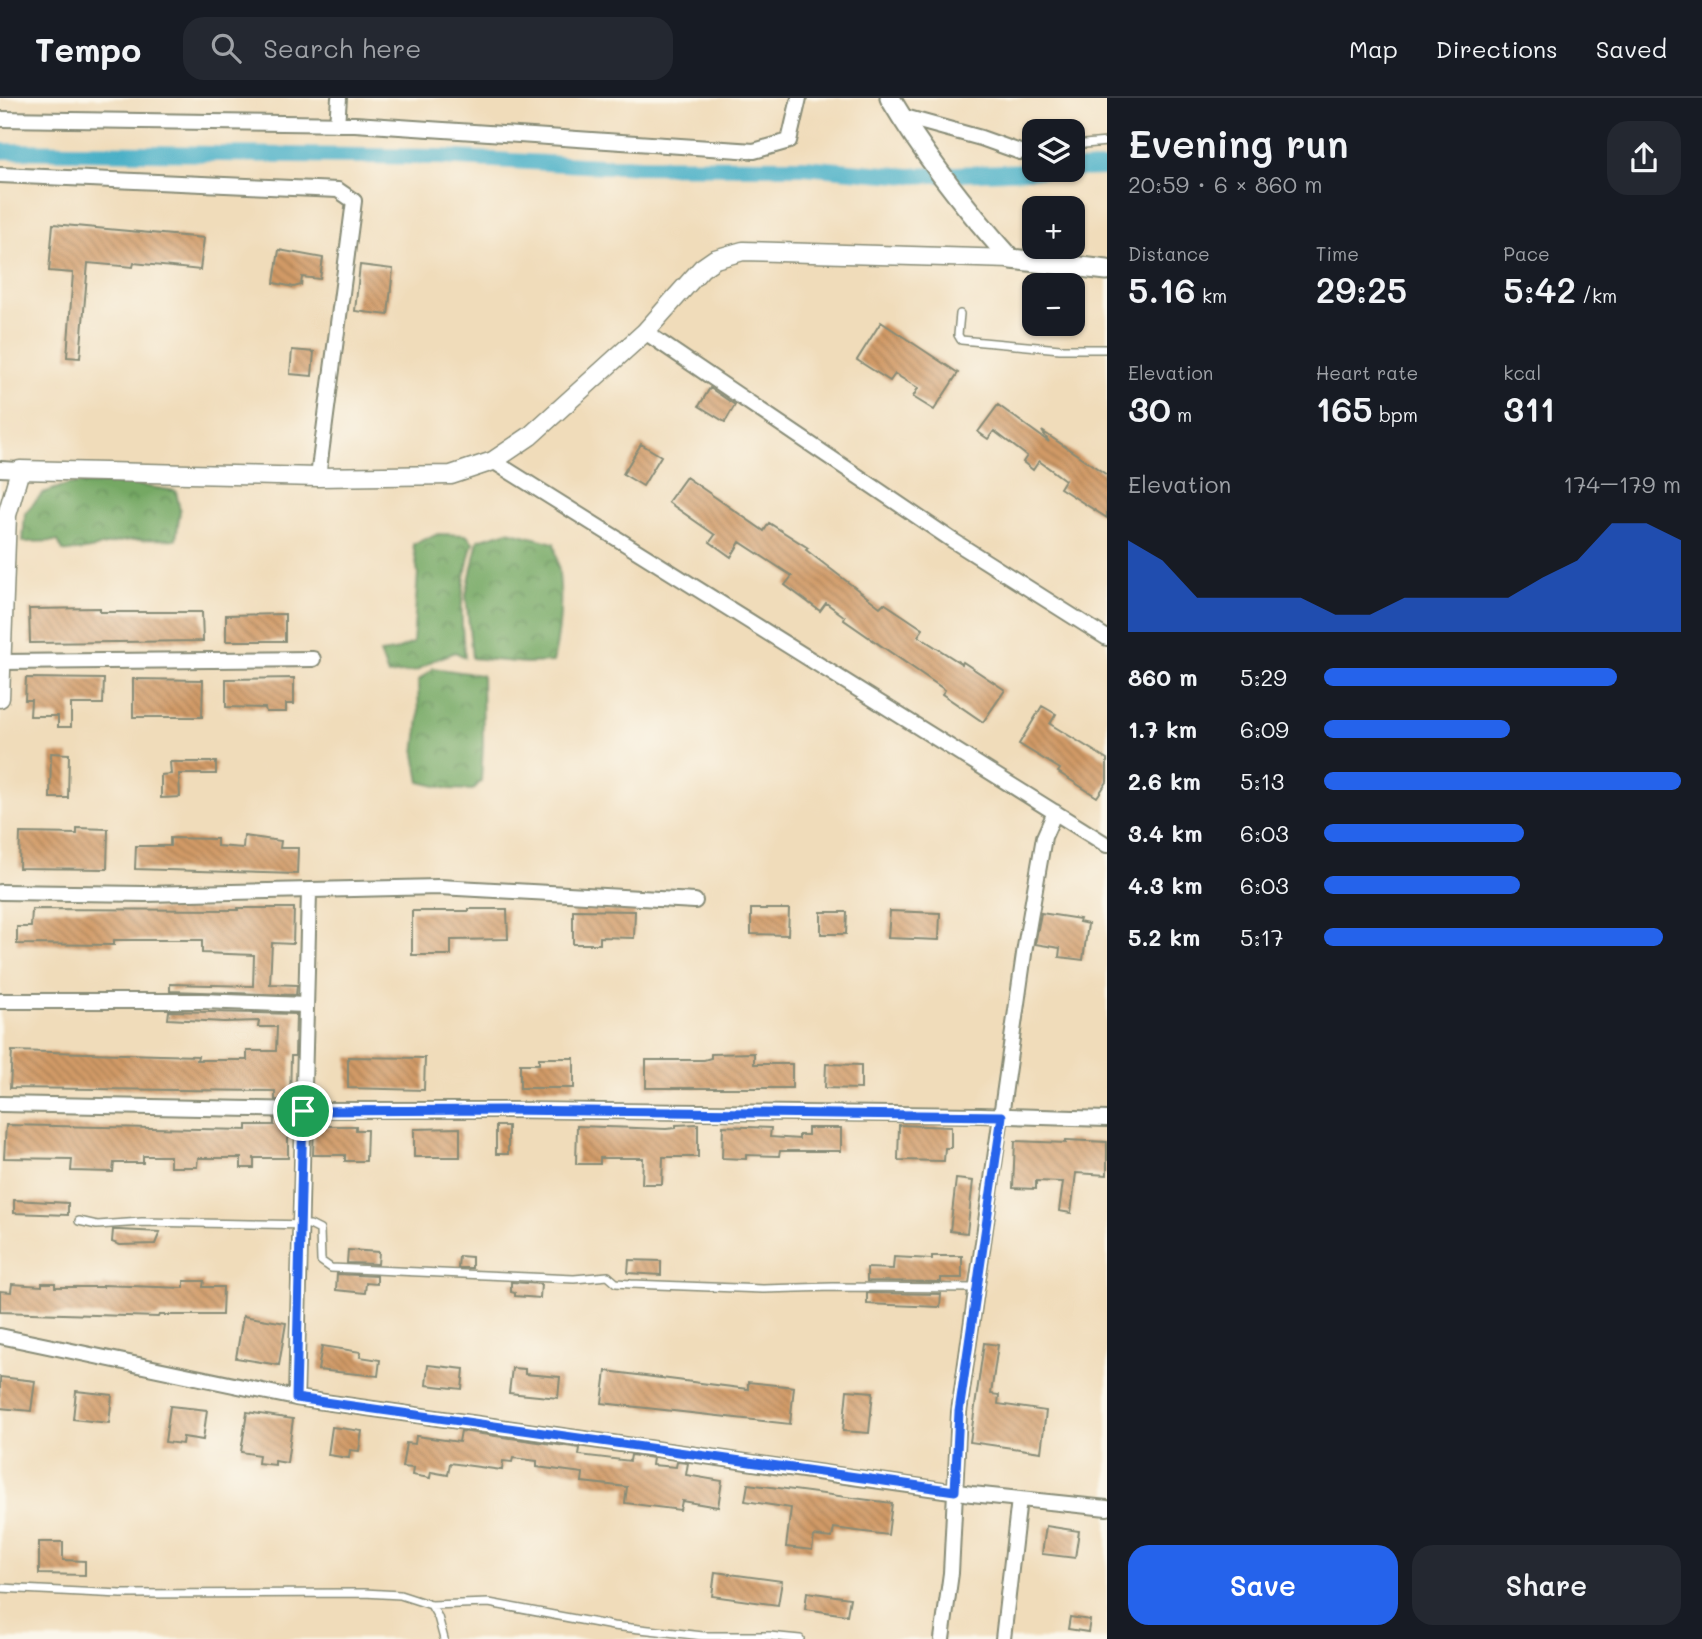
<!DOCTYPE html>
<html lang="en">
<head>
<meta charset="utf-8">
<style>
	body { margin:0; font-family:Mali,sans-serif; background:#242831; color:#f1f3f6; height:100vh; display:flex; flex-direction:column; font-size:26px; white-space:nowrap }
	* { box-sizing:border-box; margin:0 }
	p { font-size:23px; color:#9ea1a6 }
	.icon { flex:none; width:38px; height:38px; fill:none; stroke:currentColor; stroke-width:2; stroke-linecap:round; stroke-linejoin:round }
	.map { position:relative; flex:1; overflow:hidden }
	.drawer { display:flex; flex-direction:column; background:#171b24; width:595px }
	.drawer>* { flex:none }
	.buttons { position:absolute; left:1022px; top:21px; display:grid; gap:14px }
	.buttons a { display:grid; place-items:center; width:63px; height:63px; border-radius:14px; background:#171b24; box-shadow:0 2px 5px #0004; font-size:35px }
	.pin { position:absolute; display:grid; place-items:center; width:60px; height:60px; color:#fff; margin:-30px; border:4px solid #fff; border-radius:50%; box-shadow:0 2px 7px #0007 }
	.round { display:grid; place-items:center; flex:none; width:74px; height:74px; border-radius:21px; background:#242831 }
	.overview { display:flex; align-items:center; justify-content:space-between; height:119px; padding:0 21px }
	h1 { font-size:38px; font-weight:600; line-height:52px }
	.stats { display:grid; grid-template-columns:repeat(3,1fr); gap:10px; height:119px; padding:7px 21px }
	.stats div { display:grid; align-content:center }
	.stats b { font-size:35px; font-weight:600 }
	.stats small { font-size:19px; font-weight:400 }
	.stats p { font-size:19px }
	.chart { height:196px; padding:14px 21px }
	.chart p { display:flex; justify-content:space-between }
	.chart svg { width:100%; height:126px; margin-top:7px; fill:#2563eb; opacity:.7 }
	.cta { display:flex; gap:14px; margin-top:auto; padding:14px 21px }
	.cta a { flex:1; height:80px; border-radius:21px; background:#2563eb; color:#fff; font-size:28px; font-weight:600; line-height:80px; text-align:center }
	.cta a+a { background:#242831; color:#f1f3f6 }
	ul { padding:0 21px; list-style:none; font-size:23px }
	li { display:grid; grid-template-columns:112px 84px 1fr; align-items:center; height:52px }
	li i { height:18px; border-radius:9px; background:#2563eb }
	header { display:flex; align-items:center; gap:42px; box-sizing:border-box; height:98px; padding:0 35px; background:#171b24; border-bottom:2px solid #363941 }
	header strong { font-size:33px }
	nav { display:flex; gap:38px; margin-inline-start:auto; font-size:24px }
	.search { width:490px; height:63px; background:#242831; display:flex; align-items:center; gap:18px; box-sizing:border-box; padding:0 24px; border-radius:21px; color:#9ea1a6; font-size:26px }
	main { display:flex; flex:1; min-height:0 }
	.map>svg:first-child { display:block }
	.forest { fill:url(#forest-crowns); stroke:#4a724c; stroke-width:2 }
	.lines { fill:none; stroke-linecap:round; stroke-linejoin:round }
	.canal { stroke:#47afc6; stroke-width:16 }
	.building { fill:url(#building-back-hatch) }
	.service-casing { stroke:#888c77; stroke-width:10 }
	.minor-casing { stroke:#888c77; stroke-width:18 }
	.tertiary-casing { stroke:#888c77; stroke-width:21 }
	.secondary-casing { stroke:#888c77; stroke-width:23 }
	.service { stroke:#fff; stroke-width:7 }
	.minor { stroke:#fff; stroke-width:14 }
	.tertiary { stroke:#fff; stroke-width:18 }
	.secondary { stroke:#fff; stroke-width:19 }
	.route-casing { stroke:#fff; stroke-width:14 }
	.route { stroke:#2563eb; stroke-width:9 }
</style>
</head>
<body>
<header>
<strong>Tempo</strong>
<div class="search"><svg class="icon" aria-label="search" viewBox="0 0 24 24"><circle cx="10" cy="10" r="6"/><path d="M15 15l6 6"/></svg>Search here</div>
<nav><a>Map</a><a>Directions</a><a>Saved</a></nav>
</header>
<main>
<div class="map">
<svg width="1107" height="1541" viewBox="0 0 1107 1541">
	<defs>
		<pattern id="forest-crowns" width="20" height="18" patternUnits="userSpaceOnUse" patternTransform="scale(1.75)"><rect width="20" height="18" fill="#75a864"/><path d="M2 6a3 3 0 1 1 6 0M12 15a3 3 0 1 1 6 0" fill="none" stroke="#5f8a53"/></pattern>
		<pattern id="building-back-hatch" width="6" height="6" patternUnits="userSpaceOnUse" patternTransform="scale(1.75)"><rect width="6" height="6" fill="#d19a66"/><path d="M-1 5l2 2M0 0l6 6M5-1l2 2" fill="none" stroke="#a97f55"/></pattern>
	</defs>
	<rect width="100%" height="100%" fill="#fbf7ec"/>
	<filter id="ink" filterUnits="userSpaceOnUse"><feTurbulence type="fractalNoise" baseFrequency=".0143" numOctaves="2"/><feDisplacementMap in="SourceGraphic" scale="14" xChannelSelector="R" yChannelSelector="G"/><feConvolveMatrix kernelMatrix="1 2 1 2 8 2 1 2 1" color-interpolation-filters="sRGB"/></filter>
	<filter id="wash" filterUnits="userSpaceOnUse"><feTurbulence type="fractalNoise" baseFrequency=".00686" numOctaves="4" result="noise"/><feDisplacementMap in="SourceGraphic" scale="28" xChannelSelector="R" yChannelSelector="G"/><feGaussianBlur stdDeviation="1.57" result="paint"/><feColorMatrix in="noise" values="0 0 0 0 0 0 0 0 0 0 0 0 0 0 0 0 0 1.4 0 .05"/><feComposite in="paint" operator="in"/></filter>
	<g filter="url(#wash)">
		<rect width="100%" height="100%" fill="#f0dcba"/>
		<!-- forest -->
		<path class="forest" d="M123,385L176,393L180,413L176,441C159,442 141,440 124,443C102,446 87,455 63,453L58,443L23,444L25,415L43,395L69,386Z
			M508,433L554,445C563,484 562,525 553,564L526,565L472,560L466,497L478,442Z
			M438,436L466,437L473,444C461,485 459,517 465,559L455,554L434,562L416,573L388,577L380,555L394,553L413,545L418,475L413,446Z
			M433,570L482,577L483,646L481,683L473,692L449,691L420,684L415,656L419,621L418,583Z"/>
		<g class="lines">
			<!-- canal -->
			<path class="canal" d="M0,53L440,59L600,68L804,69L909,78L1052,72
				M1073,71L1107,70"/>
		</g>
		<g id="blocks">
			<!-- building -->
			<path class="building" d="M53,126L204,140L200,172L134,165L133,169L88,165L80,260L67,259L73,175L49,173Z
				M279,152L323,160L320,181L302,179L301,187L294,189L274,185Z
				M360,167L393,171L388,217L355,213Z
				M881,224L958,275L934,312L913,299L918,290L895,276L890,283L857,262Z
				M292,252L314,254L312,278L290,276Z
				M710,290L735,307L725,324L699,308Z
				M998,307L1049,344L1042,333L1107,377V420L1060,390L1065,382L1039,363L1033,372L1023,364L1027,358L994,333L988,341L978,334Z
				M641,346L661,358L643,388L623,376Z
				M686,379L764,433L769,425L808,450L806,452L880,509L884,505L923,531L918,538L962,566L963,564L1005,592L983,624L942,596L945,592L844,522L845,519L826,505L820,513L785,487L792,478L740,444L731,459L710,444L715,437L668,404Z
				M100,510V514H202L203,543L30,545L29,511Z
				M285,516V543H226V517Z
				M26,580L104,581L103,606H71V629H58V618H30L31,602H25Z
				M294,580V606H286V614H266L265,610L226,609V581Z
				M133,581L203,582L202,619H133Z
				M1042,608L1056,616L1050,626L1107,661V684L1097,699L1058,674L1060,671L1019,646Z
				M51,655L69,656L68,700H50Z
				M170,664H216V676H179L180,699L161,700V677L171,676Z
				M77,730L108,731L107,771L19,770L20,735L77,736Z
				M244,738L281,743L280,750H298L297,776L135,771L136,748H170V740L217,741V748L243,750Z
				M238,810H294L293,846L272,845L270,886L297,887L296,897L170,893V886L253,888L254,857L202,855V842H114V847L17,846V829H31L32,811L238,812Z
				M469,811H507L508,841L451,842V857H412V813H469Z
				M751,811H789L788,837L751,836Z
				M573,812L635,813L634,840L600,839V846H573Z
				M890,813L940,815L939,842L888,840Z
				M821,814H847L846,836H821Z
				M1041,815L1080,821L1079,824L1088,826L1083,862L1059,859L1060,850L1035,846Z
				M169,913L296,916L295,958H291L290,1002H275V993L10,990L12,953L198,958L197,962H247V953H276L277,929H258L259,923L224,924L168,921Z
				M754,955V966H792V990H646V962H704L711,960V956Z
				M348,959L425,960L424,992L348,990Z
				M539,960H574V990H520V966H539Z
				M826,966L861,967V991L825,990Z
				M274,1021H288V1060H254V1070H241V1060H198L197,1069H170V1058H143V1065H114L113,1074L71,1073L72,1061L4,1060L6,1027L247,1032V1027H274Z
				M698,1026V1059H663L662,1086H642L643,1060H600V1066H576L577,1028L666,1031L676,1030V1027Z
				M899,1027L951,1029V1050H945L944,1063L898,1062Z
				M314,1028H356V1032H367L366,1063H345V1057H313Z
				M496,1028H508V1056H496Z
				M723,1028L771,1030L770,1039L799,1041V1037H808V1030H841V1053H780L779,1058L746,1057V1061L722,1060Z
				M460,1030V1059H414V1031Z
				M1066,1042L1107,1044V1077L1076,1075L1071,1115L1059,1113L1063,1084L1036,1083V1091L1013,1090L1015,1043L1066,1045Z
				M956,1081L973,1083L967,1135L950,1133Z
				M14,1102L68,1105V1117L14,1115Z
				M113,1132H119L160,1134L155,1146L120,1147L112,1144Z
				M348,1152L379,1154L378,1166L347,1165Z
				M459,1158L472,1159V1170H458Z
				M932,1158H962V1180H941V1184L867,1183V1170L893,1171L894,1159L932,1161Z
				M629,1162L661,1163V1177L628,1175Z
				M337,1176L377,1178V1186L366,1185L365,1195L336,1192Z
				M184,1183H204L203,1189H223L222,1217H159L158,1219L0,1214V1193L11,1194L12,1186L42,1188V1185H55V1189H103V1187L184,1190Z
				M511,1184L541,1186L540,1200L515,1198V1195L511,1194Z
				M867,1195L941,1196L940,1209L867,1206Z
				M243,1218L286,1225L279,1267L236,1260Z
				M984,1245L998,1247L991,1296L999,1297L998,1306L1046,1313L1041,1354L970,1344Z
				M322,1248L361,1254L360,1259L380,1262L378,1278L318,1272Z
				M428,1267L464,1271L462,1291L426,1287Z
				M512,1270L525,1271V1276L560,1279L558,1300L509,1295Z
				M606,1273L748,1291V1284L794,1289L790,1326L602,1305Z
				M0,1279L35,1283L31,1313L0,1310Z
				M847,1292L873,1294L869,1335L843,1333Z
				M76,1293L112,1297L109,1325L73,1321Z
				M170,1308L207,1312L203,1342L183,1339L182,1346L165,1344Z
				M247,1314L293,1321L287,1365L275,1363V1367L258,1365L259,1357L241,1354Z
				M332,1329L362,1333L359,1353L350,1352L349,1360L328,1357Z
				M461,1333L580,1350L579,1357L630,1363L631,1357L653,1360L652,1367L676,1369L677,1364L688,1365L686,1377L722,1383L718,1409L682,1403L680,1412L625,1405L627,1389L582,1384L583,1375L537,1369V1363L513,1360L512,1364L503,1363L502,1372L450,1365L448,1377L431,1374L430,1380L412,1377L413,1370L402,1369L406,1345L415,1346L416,1338L459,1344Z
				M748,1386L892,1405L888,1437L834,1430L832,1440L814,1438L812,1452L786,1449L791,1410L745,1403Z
				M1046,1428L1079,1433L1075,1460L1042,1456Z
				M39,1444H63V1462L85,1463V1477L39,1476Z
				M715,1474L782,1483L778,1507L712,1498Z
				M807,1494L850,1500L847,1517L805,1511Z
				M1070,1519L1090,1522L1088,1534L1068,1531Z"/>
		</g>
	</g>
	<g filter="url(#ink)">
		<use href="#blocks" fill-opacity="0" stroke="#888c77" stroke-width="2"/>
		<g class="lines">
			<!-- service casing -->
			<g class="service-casing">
				<path id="service" d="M1073,47L1107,44
					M1020,54L1034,55
					M960,216L958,237L961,242L1060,251H1107
					M79,1123L97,1127L142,1124L310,1127L320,1132L321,1163L331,1170L574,1181L608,1178L616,1185L631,1186L763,1191L833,1189L977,1190
					M0,1490L121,1496L364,1495L400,1497L431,1507L489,1505L613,1528L703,1538H769L800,1541
					M431,1507L438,1519L444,1541"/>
			</g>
			<!-- minor casing -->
			<g class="minor-casing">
				<path id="minor" d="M901,18L981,40L1020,54
					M0,21L355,26L754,53L789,43L799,0
					M337,26L339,0
					M0,77L338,92L354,103L318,379
					M645,234L952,442L1107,540
					M493,363L1107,747
					M0,371L20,372
					M1,564L313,561
					M0,794L145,796L439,789L695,803
					M0,903H202L306,907
					M0,1006L303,1012H505L980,1017L1107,1021
					M0,1238L296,1300L972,1396L1107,1410
					M296,1300L309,794
					M942,1541L951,1475L959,1314L1025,849L1044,739L1055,714
					M1003,1541L1019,1401"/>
			</g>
			<!-- tertiary casing -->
			<g class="tertiary-casing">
				<path id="tertiary" d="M0,600L7,417L20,372L318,379L451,377L493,363L530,338L645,234L702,170L715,161L743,153L1011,161"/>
			</g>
			<!-- secondary casing -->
			<g class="secondary-casing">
				<path id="secondary" d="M890,0C925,59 965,110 1011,161L1107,172"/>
			</g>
			<!-- service -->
			<use href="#service" class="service"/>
			<!-- minor -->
			<use href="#minor" class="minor"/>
			<!-- tertiary -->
			<use href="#tertiary" class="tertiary"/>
			<!-- secondary -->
			<use href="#secondary" class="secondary"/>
		</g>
	</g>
	<g class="lines" filter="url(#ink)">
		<!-- route casing -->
		<g class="route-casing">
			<path id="route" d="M505,1012L1002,1018L959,1314L955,1393L296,1300L303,1013Z"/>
		</g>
		<!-- route -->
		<use href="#route" class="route"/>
	</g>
</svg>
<div class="buttons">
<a><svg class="icon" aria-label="layers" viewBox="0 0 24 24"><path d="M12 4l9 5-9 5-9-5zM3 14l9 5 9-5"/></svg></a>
<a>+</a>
<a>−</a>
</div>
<div class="pin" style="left:303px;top:1013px;background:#1e9e55"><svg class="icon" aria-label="arrive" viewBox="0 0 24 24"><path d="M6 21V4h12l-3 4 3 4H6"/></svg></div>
</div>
<section class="drawer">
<div class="overview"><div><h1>Evening run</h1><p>20:59 · 6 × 860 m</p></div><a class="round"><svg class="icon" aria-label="share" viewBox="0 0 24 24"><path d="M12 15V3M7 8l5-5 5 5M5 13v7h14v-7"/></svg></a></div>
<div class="stats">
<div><p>Distance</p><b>5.16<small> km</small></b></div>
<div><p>Time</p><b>29:25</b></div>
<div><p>Pace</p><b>5:42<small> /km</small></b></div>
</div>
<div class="stats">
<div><p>Elevation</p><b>30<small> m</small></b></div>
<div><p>Heart rate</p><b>165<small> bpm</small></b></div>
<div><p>kcal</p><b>311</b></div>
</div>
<div class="chart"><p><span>Elevation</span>174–179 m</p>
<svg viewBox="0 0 160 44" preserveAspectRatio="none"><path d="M0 44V12L10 19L20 32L30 32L40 32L50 32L60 38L70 38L80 32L90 32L100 32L110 32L120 25L130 19L140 6L150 6L160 12V44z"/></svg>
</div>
<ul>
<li><b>860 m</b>5:29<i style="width:82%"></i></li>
<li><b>1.7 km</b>6:09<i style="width:52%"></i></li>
<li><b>2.6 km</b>5:13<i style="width:100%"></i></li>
<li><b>3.4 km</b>6:03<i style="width:56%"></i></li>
<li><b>4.3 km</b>6:03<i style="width:55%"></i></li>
<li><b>5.2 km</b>5:17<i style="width:95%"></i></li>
</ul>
<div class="cta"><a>Save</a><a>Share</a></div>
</section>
</main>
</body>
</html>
